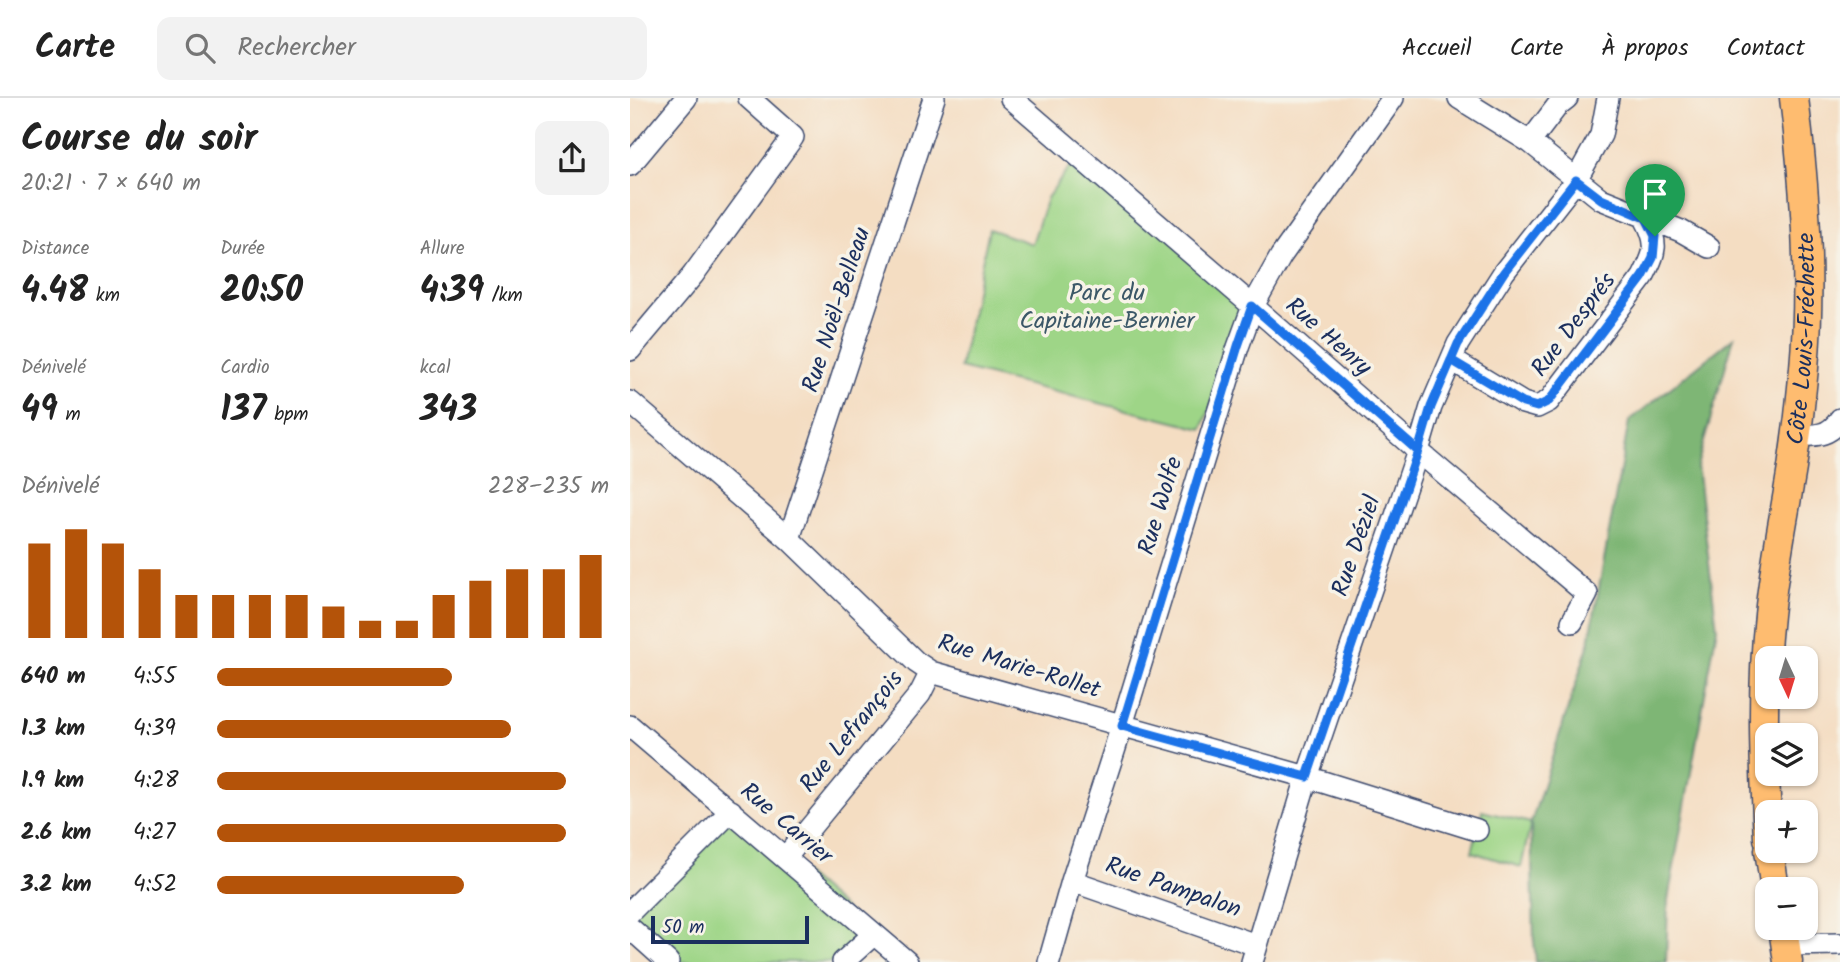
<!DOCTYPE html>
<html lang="fr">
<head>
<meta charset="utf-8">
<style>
	body { margin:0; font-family:Kalam,sans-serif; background:#f2f2f2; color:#222; height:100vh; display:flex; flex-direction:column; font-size:26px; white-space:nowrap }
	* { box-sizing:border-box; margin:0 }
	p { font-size:23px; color:#767676 }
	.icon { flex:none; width:38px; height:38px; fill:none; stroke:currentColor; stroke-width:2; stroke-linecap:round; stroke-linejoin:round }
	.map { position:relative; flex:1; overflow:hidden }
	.drawer { display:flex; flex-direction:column; background:#fff; width:630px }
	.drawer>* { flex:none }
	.needle { width:46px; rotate:176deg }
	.buttons { position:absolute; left:1125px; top:548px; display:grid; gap:14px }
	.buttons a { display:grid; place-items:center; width:63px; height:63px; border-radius:14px; background:#fff; box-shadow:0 2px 5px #0004; font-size:35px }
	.scale { position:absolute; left:21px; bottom:18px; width:158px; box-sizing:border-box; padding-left:7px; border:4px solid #1b2f5e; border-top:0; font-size:19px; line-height:24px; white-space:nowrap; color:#1b2f5e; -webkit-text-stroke:5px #f7f3e8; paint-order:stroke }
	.pin { position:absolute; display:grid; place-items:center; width:60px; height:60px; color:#fff; margin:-72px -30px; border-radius:50% 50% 50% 0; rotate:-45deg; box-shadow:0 0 7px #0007 }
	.pin .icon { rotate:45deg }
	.round { display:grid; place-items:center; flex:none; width:74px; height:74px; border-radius:14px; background:#f2f2f2 }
	.headline { display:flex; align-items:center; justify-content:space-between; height:119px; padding:0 21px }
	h1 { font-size:38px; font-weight:700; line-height:52px }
	.figures { display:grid; grid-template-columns:repeat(3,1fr); gap:10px; height:119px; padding:7px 21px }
	.figures div { display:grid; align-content:center }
	.figures b { font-size:35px; font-weight:700 }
	.figures small { font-size:19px; font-weight:400 }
	.figures p { font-size:19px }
	.chart { height:196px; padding:14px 21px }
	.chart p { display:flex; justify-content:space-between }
	.chart svg { width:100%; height:126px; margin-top:7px; stroke:#b45309; stroke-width:6 }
	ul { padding:0 21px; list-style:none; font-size:23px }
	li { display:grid; grid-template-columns:112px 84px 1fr; align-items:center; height:52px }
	li i { height:18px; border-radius:9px; background:#b45309 }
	header { display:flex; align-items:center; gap:42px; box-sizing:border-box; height:98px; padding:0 35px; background:#fff; border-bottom:2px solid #e0e0e0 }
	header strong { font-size:33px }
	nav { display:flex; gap:38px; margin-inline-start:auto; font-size:24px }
	.search { width:490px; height:63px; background:#f2f2f2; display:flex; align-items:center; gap:18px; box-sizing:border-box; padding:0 24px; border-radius:14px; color:#767676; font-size:26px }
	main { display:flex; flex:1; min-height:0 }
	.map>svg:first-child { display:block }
	.green { fill:#9ed587; stroke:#5c8272; stroke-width:2 }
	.forest { fill:#7eb674; stroke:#4c7269; stroke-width:2 }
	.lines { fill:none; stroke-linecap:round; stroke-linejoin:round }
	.minor-casing { stroke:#3c496d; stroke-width:24 }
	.major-casing { stroke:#3c496d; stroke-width:31 }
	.minor { stroke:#fff; stroke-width:21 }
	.major { stroke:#febc70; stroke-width:28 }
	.route-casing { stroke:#fff; stroke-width:14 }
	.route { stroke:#1a73e8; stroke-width:9 }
	.labels { text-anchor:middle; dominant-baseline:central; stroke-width:7; stroke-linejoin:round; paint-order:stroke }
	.park-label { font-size:24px; fill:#3c5868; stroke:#f7f3e8 }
	.street-label { font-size:24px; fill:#1b2f5e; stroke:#f7f3e8 }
</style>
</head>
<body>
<header>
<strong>Carte</strong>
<div class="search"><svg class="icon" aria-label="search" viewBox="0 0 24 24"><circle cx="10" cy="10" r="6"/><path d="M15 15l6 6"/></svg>Rechercher</div>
<nav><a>Accueil</a><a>Carte</a><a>À propos</a><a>Contact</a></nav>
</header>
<main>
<section class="drawer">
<div class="headline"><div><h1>Course du soir</h1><p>20:21 · 7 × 640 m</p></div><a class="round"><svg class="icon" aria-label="share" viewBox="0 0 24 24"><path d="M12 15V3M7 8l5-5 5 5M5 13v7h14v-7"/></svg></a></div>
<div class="figures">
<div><p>Distance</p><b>4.48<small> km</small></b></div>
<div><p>Durée</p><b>20:50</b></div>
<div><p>Allure</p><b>4:39<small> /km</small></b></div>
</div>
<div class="figures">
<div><p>Dénivelé</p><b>49<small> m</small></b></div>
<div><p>Cardio</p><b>137<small> bpm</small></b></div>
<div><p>kcal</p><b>343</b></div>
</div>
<div class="chart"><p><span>Dénivelé</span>228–235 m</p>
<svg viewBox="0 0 160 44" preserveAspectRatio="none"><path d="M5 44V11M15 44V6M25 44V11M35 44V20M45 44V29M55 44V29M65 44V29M75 44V29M85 44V33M95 44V38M105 44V38M115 44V29M125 44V24M135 44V20M145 44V20M155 44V15"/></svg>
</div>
<ul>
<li><b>640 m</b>4:55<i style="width:60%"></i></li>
<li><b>1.3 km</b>4:39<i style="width:75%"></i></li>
<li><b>1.9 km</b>4:28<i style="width:89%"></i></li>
<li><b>2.6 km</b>4:27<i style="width:89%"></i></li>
<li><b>3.2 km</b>4:52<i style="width:63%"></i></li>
</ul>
</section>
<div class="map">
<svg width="1210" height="864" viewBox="0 0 1210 864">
	<rect width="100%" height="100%" fill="#f7f3e8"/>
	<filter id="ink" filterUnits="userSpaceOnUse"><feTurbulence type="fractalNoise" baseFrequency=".0143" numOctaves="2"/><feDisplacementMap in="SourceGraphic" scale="14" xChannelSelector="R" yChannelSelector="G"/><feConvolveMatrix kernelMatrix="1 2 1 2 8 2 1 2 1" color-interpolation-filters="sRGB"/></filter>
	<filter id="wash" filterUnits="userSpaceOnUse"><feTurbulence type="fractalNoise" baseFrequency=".00686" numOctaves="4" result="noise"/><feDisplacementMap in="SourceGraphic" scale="28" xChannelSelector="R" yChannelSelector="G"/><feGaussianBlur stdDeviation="1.57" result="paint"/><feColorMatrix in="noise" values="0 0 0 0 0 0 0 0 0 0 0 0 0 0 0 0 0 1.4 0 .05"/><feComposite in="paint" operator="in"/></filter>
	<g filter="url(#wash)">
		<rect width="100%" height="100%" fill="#f4ddc2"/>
		<!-- green -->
		<path class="green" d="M449,56L621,207L572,331L330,270L359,131L402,146L417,100Z
			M101,713L244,836L213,864H38L0,814Z
			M852,713L901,725L891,769L842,754Z"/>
		<!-- forest -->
		<path class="forest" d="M1104,239L1067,368L1087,530L1038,802L1036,864H906L904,844L901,725L959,545L999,323Z"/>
	</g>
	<g filter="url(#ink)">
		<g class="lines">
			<!-- minor casing -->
			<g class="minor-casing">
				<path id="minor" d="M381,0L640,223L788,353L957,496L942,524
					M829,0L900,44L971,101L1051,133L1079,149
					M900,44L928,7L937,0
					M0,67L56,0
					M0,252L63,177L163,39L119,0
					M822,262L893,305L907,309L919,303L1013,179C1026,153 1029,146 1015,120
					M0,304L159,441L286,564L301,574L677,679L847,732
					M1167,336C1184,339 1200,338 1210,321
					M159,441L304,0
					M0,628L277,864
					M156,759L290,596L301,574
					M442,783L626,847
					M0,814L101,713
					M0,830L38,864
					M1156,847L1210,846
					M213,864L244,836
					M419,864L442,783L485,650L608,249L623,208L651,158L763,0
					M622,864L677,679L788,353L801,309L828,246L874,174L946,82L971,37L978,0"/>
			</g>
			<!-- major casing -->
			<g class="major-casing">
				<g id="major">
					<path id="s1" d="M1138,740C1134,666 1131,591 1139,517C1144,468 1154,419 1162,370C1167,337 1171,304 1174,270C1182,180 1175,90 1164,0"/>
					<path d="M1139,752L1145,791"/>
					<path d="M1153,830L1158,864"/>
				</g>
			</g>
			<!-- minor -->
			<use href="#minor" class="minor"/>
			<!-- major -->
			<use href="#major" class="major"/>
		</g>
	</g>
	<g class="lines" filter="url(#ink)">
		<!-- route casing -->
		<g class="route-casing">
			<path id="route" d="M1025,138L1023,160L1013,179L919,303L907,309L893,305L821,262L801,309L788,353L677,679L492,628L608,248L622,208L788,353L801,309L828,246L874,174L946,82L971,101L1016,120L1025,138"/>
		</g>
		<!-- route -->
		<use href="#route" class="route"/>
	</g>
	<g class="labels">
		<!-- park labels -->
		<g class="park-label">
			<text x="477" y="195">Parc du<tspan x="477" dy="28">Capitaine-Bernier</tspan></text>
		</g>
		<!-- street labels -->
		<g class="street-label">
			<text transform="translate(207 212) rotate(-72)">Rue Noël-Belleau</text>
			<text transform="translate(944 227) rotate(-53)">Rue Després</text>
			<text transform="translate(698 239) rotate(41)">Rue Henry</text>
			<text stroke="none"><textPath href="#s1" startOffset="502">Côte Louis-Fréchette</textPath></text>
			<text transform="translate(531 408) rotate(-73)">Rue Wolfe</text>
			<text transform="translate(727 448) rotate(-71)">Rue Déziel</text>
			<text transform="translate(389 569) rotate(17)">Rue Marie-Rollet</text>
			<text transform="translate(222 634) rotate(-51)">Rue Lefrançois</text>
			<text transform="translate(156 726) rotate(40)">Rue Carrier</text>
			<text transform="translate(543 790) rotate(19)">Rue Pampalon</text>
		</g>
	</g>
</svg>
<div class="buttons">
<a><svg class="needle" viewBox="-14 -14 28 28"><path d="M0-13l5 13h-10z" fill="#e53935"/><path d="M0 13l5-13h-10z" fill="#767676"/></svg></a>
<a><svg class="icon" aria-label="layers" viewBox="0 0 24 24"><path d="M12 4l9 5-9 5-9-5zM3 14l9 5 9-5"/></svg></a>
<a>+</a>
<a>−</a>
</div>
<div class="scale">50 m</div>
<div class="pin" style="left:1025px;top:138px;background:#1e9e55"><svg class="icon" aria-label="arrive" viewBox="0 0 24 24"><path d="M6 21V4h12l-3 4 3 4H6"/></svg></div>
</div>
</main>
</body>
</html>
